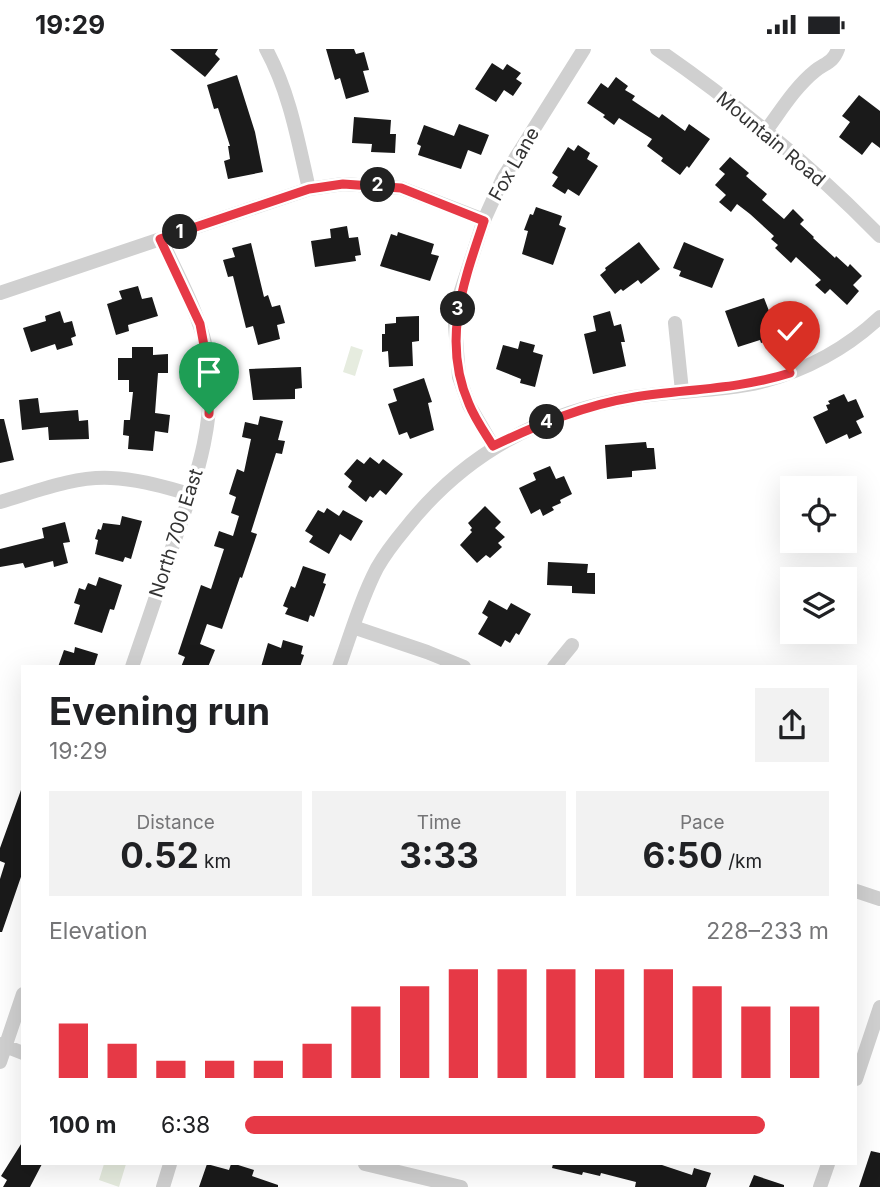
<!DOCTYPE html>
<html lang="en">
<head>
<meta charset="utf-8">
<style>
	body { margin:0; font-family:Inter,sans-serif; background:#f2f2f2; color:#202124; height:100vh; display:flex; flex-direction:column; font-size:26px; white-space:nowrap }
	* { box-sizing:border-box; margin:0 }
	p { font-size:23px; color:#757577 }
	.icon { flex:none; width:38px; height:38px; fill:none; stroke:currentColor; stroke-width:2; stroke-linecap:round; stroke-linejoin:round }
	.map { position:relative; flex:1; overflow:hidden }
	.panel { position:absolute; left:21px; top:616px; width:836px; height:500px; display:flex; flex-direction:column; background:#fff; border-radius:0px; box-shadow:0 7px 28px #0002 }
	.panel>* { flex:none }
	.tools { position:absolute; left:780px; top:427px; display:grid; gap:14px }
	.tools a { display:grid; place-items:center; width:77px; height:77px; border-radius:0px; background:#fff; box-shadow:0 7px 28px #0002; font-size:35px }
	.pin { position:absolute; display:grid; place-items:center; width:60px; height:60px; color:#fff; margin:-72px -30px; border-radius:50% 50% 50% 0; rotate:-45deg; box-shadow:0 0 7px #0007 }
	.pin .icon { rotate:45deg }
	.km { position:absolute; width:35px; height:35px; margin:-18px; border-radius:50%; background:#222; color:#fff; font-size:19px; line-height:35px; text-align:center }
	.round { display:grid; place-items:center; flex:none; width:74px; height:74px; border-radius:0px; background:#f2f2f2 }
	.head { display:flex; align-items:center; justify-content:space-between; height:119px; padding:0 28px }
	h1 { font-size:38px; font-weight:700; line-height:52px }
	.stats { display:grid; grid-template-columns:repeat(3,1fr); gap:10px; height:119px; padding:7px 28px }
	.stats div { display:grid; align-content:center; border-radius:0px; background:#f2f2f2; text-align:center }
	.stats b { font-size:35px; font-weight:700 }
	.stats small { font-size:19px; font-weight:400 }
	.stats p { font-size:19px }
	.chart { height:196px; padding:14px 28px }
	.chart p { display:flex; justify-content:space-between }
	.chart svg { width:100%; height:126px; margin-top:7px; stroke:#e63946; stroke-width:6 }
	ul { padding:0 28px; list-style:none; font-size:23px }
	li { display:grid; grid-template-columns:112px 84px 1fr; align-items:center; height:52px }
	li i { height:18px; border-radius:9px; background:#e63946 }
	.status { display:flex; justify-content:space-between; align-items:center; height:49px; padding:0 35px; background:#fff; direction:ltr }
	.status svg { height:19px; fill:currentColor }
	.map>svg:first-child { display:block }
	.green { fill:#e6ecdf }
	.building { fill:#1a1a1a }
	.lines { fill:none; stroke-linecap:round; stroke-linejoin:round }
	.minor { stroke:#d0d0d0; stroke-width:14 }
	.route-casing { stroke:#fff; stroke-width:14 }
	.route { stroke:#e63946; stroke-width:9 }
	.labels { text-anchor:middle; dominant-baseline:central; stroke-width:7; stroke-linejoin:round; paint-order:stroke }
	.street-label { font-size:19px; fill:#333; stroke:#fff }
</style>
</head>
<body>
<div class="status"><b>19:29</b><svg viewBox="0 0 49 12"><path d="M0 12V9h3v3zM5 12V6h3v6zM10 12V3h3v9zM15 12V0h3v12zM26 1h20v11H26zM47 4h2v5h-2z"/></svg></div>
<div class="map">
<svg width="880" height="1138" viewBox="0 0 880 1138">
	<rect width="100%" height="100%" fill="#fff"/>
	<!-- green -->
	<path class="green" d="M351,297L363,301L355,327L343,323Z
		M104,1115H126L119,1138L99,1131Z"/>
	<!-- building -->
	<path class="building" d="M170,0H218L215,5L220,10L205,28Z
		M326,0H354L356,5L364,3L369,21L363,22L369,43L346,50L340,29L335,31Z
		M492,14L503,21L507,15L521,24L516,30L522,34L513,47L504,41L496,53L475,40Z
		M237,26L255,83L263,123L228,130L224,112L230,110L228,97H230L218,59L214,60L207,36Z
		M616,28L628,37L625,41L635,47L632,51L659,69L662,65L685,82L689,75L710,90L689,119L687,117L680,126L661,112L663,109L647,97L652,90L619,69L614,76L603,68L605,66L587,54L601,34L608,39Z
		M859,46L880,62V99L872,93L862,106L839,88L850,73L842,67Z
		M354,68L391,71L390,85H396L395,104L371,103L372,95L352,94Z
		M459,75L489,86L481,106L468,101L461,120L418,106L421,97L417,95L424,76L454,87Z
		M578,96L590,104L587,110L598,117L579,147L568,140L565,145L552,137L558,128L552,124L568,98L574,102Z
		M730,108L749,124L746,127L767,145L762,151L784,170L793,160L804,171L800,175L814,188L813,189L835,209L836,207L848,218L850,215L862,227L853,236L859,242L847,256L830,240L825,245L815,236L821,231L796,208L791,214L775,199L778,196L771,190L774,187L750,165L737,155L731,163L719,153L726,146L715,136L725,125L719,120Z
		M536,158L562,167L559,176L566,179L553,216L522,205L528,182L524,181L530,165L533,166Z
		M347,177L349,189L358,188L361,206L355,207L356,212L315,218L311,192L331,189L330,180Z
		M398,183L434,195L431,205L439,207L430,232L380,217L391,185L397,187Z
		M639,193L660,220L641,235L638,231L623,242L621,240L615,245L600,226L606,221L605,219Z
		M684,193L724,210L712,239L679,227L681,222L673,219Z
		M251,194L264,248L268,246L272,258L280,256L285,274L277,276L280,290L258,296L253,277L246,279L233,227L228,228L223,211L235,208L232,199Z
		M138,237L142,250L152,248L158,267L128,276L129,282L116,286L107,255L122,250L119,242Z
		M764,249L771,267L778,265L786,286L761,294L760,291L738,298L725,262Z
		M60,262L64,274L72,272L76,287L71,289L73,296L57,301L55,295L31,303L23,279L46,272L45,267Z
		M610,262L614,277L621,275L625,293H621L626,317L593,325L584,285L596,282L593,267Z
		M419,267V292L412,293L413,317L389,318L388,302L382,303V285H385V275L396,274V268Z
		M520,292L535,296L533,303L543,306L535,338L520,334L521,330L496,320L503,296L518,300Z
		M132,298H153V306L168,305V324H158L155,364L170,366L168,384L155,382L153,402L128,400L129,387L123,386L124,371H130L133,343H129V331H118V309H132Z
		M301,318L302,339L295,340V350L253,351L249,320Z
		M424,329L432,353L428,354L434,381L410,390L407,383L399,386L388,355L397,352L393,340Z
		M844,345L848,353L856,350L864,368L856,372L862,384L849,390L847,385L826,395L813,368L828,361L826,356L830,355L828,352Z
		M38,349L40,364L78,361L79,372L88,371L89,390L49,391L48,378L22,381L19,351Z
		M260,367L283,372L278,391L285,392L282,405L276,404L251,483L257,485L242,529L240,528L222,580L207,575L200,595L215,601L208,618H181L185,608L178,605L201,536L211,540L224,500L214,497L219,482L233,487L239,467L231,464L236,448L229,445L237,420L244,423L251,390L242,388L245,373L258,376Z
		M0,370H4L14,411L0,414Z
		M646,393L647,399H654L656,420L632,422V428L607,430L605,396Z
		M370,408L379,415L383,410L403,425L386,446L380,441L373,449L370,447L366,453L348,438L352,432L344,425L357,410L364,415Z
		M550,417L556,430L564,427L572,445L560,451L561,454L552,458L554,461L543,467L540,460L531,465L519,439L536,431L533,424Z
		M485,457L501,473L495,479L505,488L498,494L502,498L490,509L486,506L477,514L460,496L472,483L470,481L472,479L468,474Z
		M327,459L339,467L343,461L363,472L351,492L340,485L329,505L309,493L313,487L305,482L318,461L324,464Z
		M122,467L142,472L131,510L125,508L123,513L95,505L98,491L95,490L98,480L101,481L103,474L120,476Z
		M65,473L70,493L63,494L68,514L54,518L53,512L25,519L23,514L0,518V500L44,489L42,479Z
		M548,513L588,515L587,524H595V545L572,544V537L547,536Z
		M303,517L326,525L323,534L326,535L314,568L310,566L308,573L285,565L288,559L283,557L291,537L295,539Z
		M99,528L122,536L114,561L110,560L102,584L74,575L80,556L74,554L79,539L85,541L88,534L96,537Z
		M489,551L507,561L511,554L531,565L519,586L516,584L510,594L505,591L501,598L478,585L488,568L482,564Z
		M283,591L303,597L301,605L304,606L300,618H261L268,594L281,599Z
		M75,598L98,605L94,618H58L64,601L74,604Z
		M21,741L23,742V822L2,883H0V830L5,814L0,812V799Z
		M23,1092V1115H42L30,1138H3L7,1131L1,1127Z
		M871,1102L880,1104V1138H859Z
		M207,1115L229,1121L231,1115H235L254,1121L252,1127L278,1136V1138H199Z
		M553,1115H659L692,1126L694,1119L711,1124L706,1138H635L636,1133L601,1124L600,1127L583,1123L582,1126L552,1119Z
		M754,1126L784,1136V1138H749Z"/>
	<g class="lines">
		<!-- minor -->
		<path class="minor" d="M266,0C290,44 298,92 309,140
			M657,0C736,54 812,118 880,187
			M765,83C780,63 795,38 815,22C825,14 833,14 838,0
			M0,244L309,140L343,135L401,139L484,171
			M675,274L682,342
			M493,397L469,356L459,328L455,276L460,245L484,171L503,129L584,0
			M0,453C35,443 73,427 111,429C138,430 164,438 190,445
			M353,578L427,603L464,618
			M132,618C146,577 160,537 173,496C195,433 220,366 206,298C197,260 177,225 161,190
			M339,618C351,584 361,550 377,519C385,505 395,492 405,480C464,405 540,364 634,348C677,341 723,343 765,332C808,320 848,298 880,268
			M554,618L572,596
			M856,842L880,850
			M0,995L23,1004
			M0,1013L23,945
			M856,1030L880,958
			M365,1115L461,1138
			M163,1138L170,1115
			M820,1138L828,1115"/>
	</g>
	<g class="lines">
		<!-- route casing -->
		<g class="route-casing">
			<path id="route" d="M209,365L210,329L200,275L160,190L309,140L343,135L401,139L484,172C464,232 441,292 469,355C475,370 485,384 493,397C539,375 585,356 635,348C687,340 740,340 790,324"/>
		</g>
		<!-- route -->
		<use href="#route" class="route"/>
	</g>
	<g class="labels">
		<!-- street labels -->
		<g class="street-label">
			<text transform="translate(771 90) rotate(40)">Mountain Road</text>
			<text transform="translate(514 115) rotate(-60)">Fox Lane</text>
			<text transform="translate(176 484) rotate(-72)">North 700 East</text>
		</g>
	</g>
</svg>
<div class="tools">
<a><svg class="icon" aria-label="locate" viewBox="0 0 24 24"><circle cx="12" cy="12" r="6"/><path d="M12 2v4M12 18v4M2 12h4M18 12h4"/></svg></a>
<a><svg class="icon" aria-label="layers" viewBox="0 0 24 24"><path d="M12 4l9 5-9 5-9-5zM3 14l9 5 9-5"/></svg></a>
</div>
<div class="pin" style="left:209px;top:365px;background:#1e9e55"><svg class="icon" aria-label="arrive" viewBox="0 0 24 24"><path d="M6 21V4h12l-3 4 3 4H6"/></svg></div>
<div class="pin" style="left:790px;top:324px;background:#d93025"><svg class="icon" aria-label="check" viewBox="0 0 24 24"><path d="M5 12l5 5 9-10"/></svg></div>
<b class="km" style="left:180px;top:183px">1</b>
<b class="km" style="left:378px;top:136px">2</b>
<b class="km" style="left:458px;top:260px">3</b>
<b class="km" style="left:547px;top:373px">4</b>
<section class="panel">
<div class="head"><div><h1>Evening run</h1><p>19:29</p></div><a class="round"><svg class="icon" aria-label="share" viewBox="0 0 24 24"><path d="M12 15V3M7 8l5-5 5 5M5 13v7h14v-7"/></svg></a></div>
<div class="stats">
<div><p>Distance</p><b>0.52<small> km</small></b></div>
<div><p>Time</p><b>3:33</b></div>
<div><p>Pace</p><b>6:50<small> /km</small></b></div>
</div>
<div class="chart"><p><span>Elevation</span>228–233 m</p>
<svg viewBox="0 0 160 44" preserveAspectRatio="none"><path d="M5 44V25M15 44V32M25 44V38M35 44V38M45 44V38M55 44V32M65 44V19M75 44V12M85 44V6M95 44V6M105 44V6M115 44V6M125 44V6M135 44V12M145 44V19M155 44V19"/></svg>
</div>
<ul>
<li><b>100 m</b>6:38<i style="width:89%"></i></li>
</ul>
</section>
</div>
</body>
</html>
